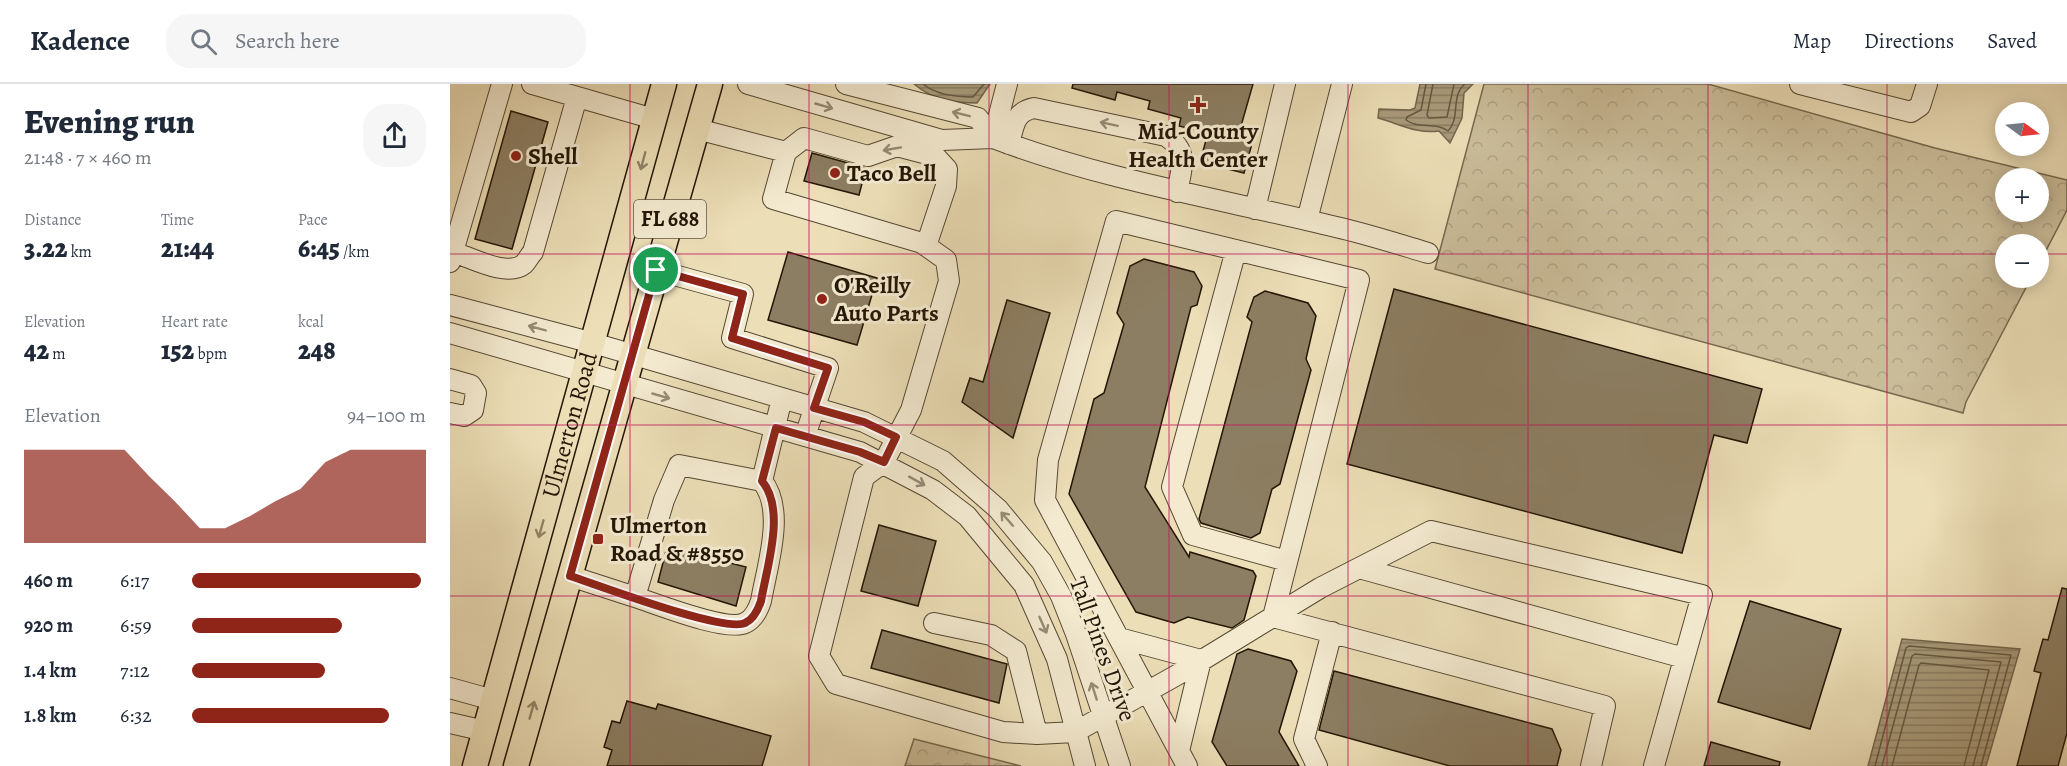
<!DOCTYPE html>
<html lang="en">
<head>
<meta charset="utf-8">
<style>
	body { margin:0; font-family:Alegreya,serif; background:#f6f6f7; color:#1f2937; height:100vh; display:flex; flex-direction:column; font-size:22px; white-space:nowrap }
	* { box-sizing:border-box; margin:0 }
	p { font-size:20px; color:#747a83 }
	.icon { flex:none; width:33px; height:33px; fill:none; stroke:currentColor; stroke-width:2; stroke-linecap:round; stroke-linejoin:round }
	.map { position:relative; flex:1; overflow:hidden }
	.details { display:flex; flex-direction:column; background:#fff; width:450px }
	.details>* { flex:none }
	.needle { width:39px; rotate:105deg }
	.buttons { position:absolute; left:1545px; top:18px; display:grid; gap:12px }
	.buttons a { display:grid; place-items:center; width:54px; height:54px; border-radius:50%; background:#fff; box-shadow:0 3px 15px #0003; font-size:30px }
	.pin { position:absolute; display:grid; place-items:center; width:51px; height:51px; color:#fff; margin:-26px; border:3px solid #fff; border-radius:50%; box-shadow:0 2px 6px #0007 }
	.round { display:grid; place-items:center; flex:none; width:63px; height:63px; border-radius:24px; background:#f6f6f7 }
	.headline { display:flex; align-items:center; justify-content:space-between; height:102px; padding:0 24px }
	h1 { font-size:33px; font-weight:800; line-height:45px }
	.metrics { display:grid; grid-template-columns:repeat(3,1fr); gap:9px; height:102px; padding:6px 24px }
	.metrics div { display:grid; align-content:center }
	.metrics b { font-size:26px; font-weight:800 }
	.metrics small { font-size:16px; font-weight:400 }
	.metrics p { font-size:16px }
	.chart { height:168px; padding:12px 24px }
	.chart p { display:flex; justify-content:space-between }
	.chart svg { width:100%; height:108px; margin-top:6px; fill:#8f2418; opacity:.7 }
	ul { padding:0 24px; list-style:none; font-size:20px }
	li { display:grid; grid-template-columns:96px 72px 1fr; align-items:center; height:45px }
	li i { height:15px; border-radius:8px; background:#8f2418 }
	header { display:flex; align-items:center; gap:36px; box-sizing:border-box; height:84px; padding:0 30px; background:#fff; border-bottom:2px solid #e0e1e3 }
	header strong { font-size:28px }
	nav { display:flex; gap:33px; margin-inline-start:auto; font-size:21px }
	.search { width:420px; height:54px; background:#f6f6f7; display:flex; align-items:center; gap:15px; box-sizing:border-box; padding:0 21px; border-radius:24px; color:#747a83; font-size:22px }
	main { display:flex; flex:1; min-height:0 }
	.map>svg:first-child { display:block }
	.forest { fill:url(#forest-crowns); stroke:#76694f; stroke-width:1.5; fill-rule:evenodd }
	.water { fill:url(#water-rules); stroke:#73654b; stroke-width:1.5 }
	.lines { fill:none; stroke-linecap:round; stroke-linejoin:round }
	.shore { stroke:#665840; stroke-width:1.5 }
	.building { fill:#8c7e62; stroke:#231605; stroke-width:1.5 }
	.minor-casing { stroke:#554832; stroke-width:22 }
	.major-casing { stroke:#231605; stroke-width:27 }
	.minor { stroke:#f3ead0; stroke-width:20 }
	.major { stroke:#ecdeb7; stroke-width:24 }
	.oneway { stroke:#958b75 }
	.oneway2 { stroke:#928467 }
	.route-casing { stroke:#fff; stroke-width:12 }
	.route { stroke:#8f2418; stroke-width:8 }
	.grid { fill:none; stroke:#c2185b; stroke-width:1.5; stroke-opacity:0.55 }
	.poi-dot { fill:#8f2418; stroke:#f3ead0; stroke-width:2 }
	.labels { text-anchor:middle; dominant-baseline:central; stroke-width:6; stroke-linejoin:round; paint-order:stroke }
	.shield { fill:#f3ead0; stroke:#615642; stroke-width:1.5 }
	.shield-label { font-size:22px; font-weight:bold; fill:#231605 }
	.poi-label { font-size:24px; font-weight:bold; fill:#231605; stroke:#f3ead0; text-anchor:start }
	.street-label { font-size:24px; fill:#231605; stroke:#f3ead0 }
</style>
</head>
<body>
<header>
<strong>Kadence</strong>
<div class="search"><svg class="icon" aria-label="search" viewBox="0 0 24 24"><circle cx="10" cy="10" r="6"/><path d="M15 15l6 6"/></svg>Search here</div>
<nav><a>Map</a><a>Directions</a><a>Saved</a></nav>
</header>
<main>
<section class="details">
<div class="headline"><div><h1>Evening run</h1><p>21:48 · 7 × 460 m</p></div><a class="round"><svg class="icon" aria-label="share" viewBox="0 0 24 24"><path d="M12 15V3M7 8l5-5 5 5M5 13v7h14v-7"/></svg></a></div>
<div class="metrics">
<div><p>Distance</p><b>3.22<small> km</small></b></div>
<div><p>Time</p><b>21:44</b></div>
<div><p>Pace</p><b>6:45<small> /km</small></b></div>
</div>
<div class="metrics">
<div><p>Elevation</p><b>42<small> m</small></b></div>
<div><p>Heart rate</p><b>152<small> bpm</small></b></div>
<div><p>kcal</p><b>248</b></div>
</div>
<div class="chart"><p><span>Elevation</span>94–100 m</p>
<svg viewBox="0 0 160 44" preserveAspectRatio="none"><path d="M0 44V6L10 6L20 6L30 6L40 6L50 17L60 27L70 38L80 38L90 33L100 27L110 22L120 11L130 6L140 6L150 6L160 6V44z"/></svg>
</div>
<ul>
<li><b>460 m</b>6:17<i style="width:98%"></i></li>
<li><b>920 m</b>6:59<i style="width:64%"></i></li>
<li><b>1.4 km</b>7:12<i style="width:57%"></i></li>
<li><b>1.8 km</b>6:32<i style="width:84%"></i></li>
</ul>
</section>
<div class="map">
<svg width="1617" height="682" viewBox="0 0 1617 682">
	<defs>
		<pattern id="forest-crowns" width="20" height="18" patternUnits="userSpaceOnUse" patternTransform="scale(1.5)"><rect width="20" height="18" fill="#cabc99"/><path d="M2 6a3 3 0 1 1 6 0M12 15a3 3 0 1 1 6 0" fill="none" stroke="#ada182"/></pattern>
		<pattern id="water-rules" width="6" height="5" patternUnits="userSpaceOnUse" patternTransform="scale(1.5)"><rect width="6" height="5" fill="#a89a7a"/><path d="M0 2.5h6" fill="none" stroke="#887d62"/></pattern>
	</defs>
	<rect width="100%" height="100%" fill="#ecdeb7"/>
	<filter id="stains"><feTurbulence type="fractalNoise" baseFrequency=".00333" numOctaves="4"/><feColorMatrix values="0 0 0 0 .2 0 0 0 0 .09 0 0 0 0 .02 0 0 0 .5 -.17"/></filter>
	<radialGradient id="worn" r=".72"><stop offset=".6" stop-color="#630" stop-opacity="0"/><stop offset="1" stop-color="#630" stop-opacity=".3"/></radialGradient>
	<!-- forest -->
	<path class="forest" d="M1034,0H1258L1485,64L1617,96V126L1589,180L1588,160H1556V194H1581L1516,318L1513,329L985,185ZM1556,94H1588V128H1556Z
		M464,655L571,682H455Z"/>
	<!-- water -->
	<path class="water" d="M464,0H540L527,19C503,19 483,16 464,0Z
		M970,0H1023L1014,9L1012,34L1000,59L989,47C966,50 950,40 928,34L929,25L960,26L965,24Z
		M1452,555L1570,565L1536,682H1418Z"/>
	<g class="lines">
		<!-- shore -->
		<path class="shore" d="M473,0C486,11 506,13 523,13L534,0
			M976,0L971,26L957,33L956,36C969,46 985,37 998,47C1011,34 1000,12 1015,0
			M983,0L977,31L979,34L997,33L1004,0
			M1425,682L1456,564L1459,562L1561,571L1531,682
			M1432,682L1462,572L1465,570L1551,578L1523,682
			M1442,682L1469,581L1471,579L1539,586L1514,682"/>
	</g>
	<!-- building -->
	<path class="building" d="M623,0H803L789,49L804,52L794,89L750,78L758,49L729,42L731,34L698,25L700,17L667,8L665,16L622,4Z
		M61,27L98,38L62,165L25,155Z
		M362,69L416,84L409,111L354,97Z
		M338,168L427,194L407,261L318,236Z
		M694,175L744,188L752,202L747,221L741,223L695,403L739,473L740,468L803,487L806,492L794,536L782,544L738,533L724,539L686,528L619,410L644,315L654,309L674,240L667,229L680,182Z
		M944,205L1312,305L1297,359L1264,351L1232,469L897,380Z
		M815,207L858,219L866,232L856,275L861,286L830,400L822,405L810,449L801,454L751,439L749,435L802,238L797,233L804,213Z
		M557,216L600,229L563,354L512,318L520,294L533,298Z
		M429,441L486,457L468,522L411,507Z
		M217,463L296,483L286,522L208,498Z
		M1612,504L1617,505V649L1608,682H1567L1591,589L1584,587L1593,555L1598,556Z
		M1300,517L1391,545L1360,645L1268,618Z
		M432,546L557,580L549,619L421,584Z
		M798,565L841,577L847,587L829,648L849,682H777L762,658L787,570Z
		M884,587L1102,645L1111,666L1107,682H1000L869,646Z
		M177,617L206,625L208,620L321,652L312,682H157L162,666L154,663L162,637L170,639Z
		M1261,658L1330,678L1329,682H1254Z"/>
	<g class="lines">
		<!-- minor casing -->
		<g class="minor-casing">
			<path id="minor" d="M82,0L204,35
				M298,0L492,56L543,54L528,34L396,0
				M557,0L543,54C654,96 771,115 886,143C917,150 948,160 978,169
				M1350,0L1461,28L1470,22L1477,0
				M247,45L336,68L323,115L472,159L496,176L499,197L461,326L434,378L414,393L369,572L386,600L553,648L587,650L625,648L736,586L870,504L981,447L1252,511L1204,682
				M559,60C564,42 564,28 584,24L716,52C739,67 732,84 727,108
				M336,68L354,54L418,72L447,62L485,72L497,85L496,102L476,162
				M805,125L835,0
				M857,136L892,0
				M786,166L722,403L743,451L837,477
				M3,168C20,173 57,194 74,180C77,177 80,171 83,168L127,13
				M0,178L52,0
				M206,186L293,210L282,254L378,284L355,352
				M0,221L143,259L414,338L493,377L548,425L592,478L611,512L626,550L670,682
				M0,249L410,368L483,406L517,432L574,501L607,575L635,682
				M0,295L21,301L26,309L23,326L14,332L0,329
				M312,397L332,314
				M909,484L1234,574
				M120,492L185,513L214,416L229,381L312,397C336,426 317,482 311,517C308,526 304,535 295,539C276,548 207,520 185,513
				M484,539L541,551L566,567L587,650
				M669,554L751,576L729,667
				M0,604L43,616
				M0,639L35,647
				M737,682L595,416L598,376L666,137L909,196L823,533L1155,622L1141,682
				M867,682L854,655L882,548"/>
		</g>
		<!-- major casing -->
		<g class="major-casing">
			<g id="major">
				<path id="s1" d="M25,682L214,0"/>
				<path d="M66,682L260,0"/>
			</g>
		</g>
		<!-- minor -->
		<use href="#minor" class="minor"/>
		<!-- major -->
		<use href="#major" class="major"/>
	</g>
	<!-- one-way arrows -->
	<defs><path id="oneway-shaft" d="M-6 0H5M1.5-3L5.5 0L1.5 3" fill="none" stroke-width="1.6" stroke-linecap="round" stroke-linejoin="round" transform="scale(1.5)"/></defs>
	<g class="oneway">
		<use href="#oneway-shaft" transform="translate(374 22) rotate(16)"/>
		<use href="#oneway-shaft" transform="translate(511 30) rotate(-166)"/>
		<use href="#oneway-shaft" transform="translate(659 40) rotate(-168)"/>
		<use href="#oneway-shaft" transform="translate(442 65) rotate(170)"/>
		<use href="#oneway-shaft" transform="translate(87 244) rotate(-165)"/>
		<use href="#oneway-shaft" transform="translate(211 312) rotate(16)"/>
		<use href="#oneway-shaft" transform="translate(467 397) rotate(29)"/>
		<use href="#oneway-shaft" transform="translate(557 435) rotate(-131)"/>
		<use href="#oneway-shaft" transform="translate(593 541) rotate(66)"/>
		<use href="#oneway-shaft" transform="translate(644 607) rotate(-108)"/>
	</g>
	<g class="oneway2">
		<use href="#oneway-shaft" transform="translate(193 77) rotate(105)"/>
		<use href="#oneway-shaft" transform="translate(91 445) rotate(106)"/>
		<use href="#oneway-shaft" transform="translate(82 626) rotate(-74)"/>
	</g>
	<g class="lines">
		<!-- route casing -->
		<g class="route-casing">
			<path id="route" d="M206,186L293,210L282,254L378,284L364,324L414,338L446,353L434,378L410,368L326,344L312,397C336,426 317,482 311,517C308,526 304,535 295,539C274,549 148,501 120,492Z"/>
		</g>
		<!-- route -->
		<use href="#route" class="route"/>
	</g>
	<!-- grid -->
	<path class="grid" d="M180,0V682M359,0V682M539,0V682M719,0V682M898,0V682M1078,0V682M1258,0V682M1437,0V682M0,170H1556M1588,170H1617M0,341H1617M0,512H1617"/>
	<!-- markers -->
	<g class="poi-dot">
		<path d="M745 12h6v6h6v6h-6v6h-6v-6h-6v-6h6z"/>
		<circle cx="66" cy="72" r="6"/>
		<circle cx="385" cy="89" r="6"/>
		<circle cx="372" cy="215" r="6"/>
		<rect x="142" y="449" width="12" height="12" rx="3"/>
	</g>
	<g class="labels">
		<!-- shield labels -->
		<rect class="shield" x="184" y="116" width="72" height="38" rx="4.5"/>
		<g class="shield-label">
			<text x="220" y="135">FL 688</text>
		</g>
		<!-- poi labels -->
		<g class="poi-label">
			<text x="748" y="47" text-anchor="middle">Mid-County<tspan x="748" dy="28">Health Center</tspan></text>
			<text x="78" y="72">Shell</text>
			<text x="397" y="89">Taco Bell</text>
			<text x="384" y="201">O'Reilly<tspan x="384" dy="28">Auto Parts</tspan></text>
			<text x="160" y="441">Ulmerton<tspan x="160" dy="28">Road &amp; #8550</tspan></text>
		</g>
		<!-- street labels -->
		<g class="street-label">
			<text stroke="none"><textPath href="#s1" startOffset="354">Ulmerton Road</textPath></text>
			<text transform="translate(653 565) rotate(70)">Tall Pines Drive</text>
		</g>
	</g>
	<rect width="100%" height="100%" filter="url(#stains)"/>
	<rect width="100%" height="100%" fill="url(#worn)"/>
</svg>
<div class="buttons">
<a><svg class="needle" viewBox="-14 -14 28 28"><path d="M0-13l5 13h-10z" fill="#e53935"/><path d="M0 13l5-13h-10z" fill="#747a83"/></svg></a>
<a>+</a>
<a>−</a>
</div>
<div class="pin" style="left:206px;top:186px;background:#1e9e55"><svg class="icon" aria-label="arrive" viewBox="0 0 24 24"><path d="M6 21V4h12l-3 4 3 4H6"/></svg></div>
</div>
</main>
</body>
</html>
